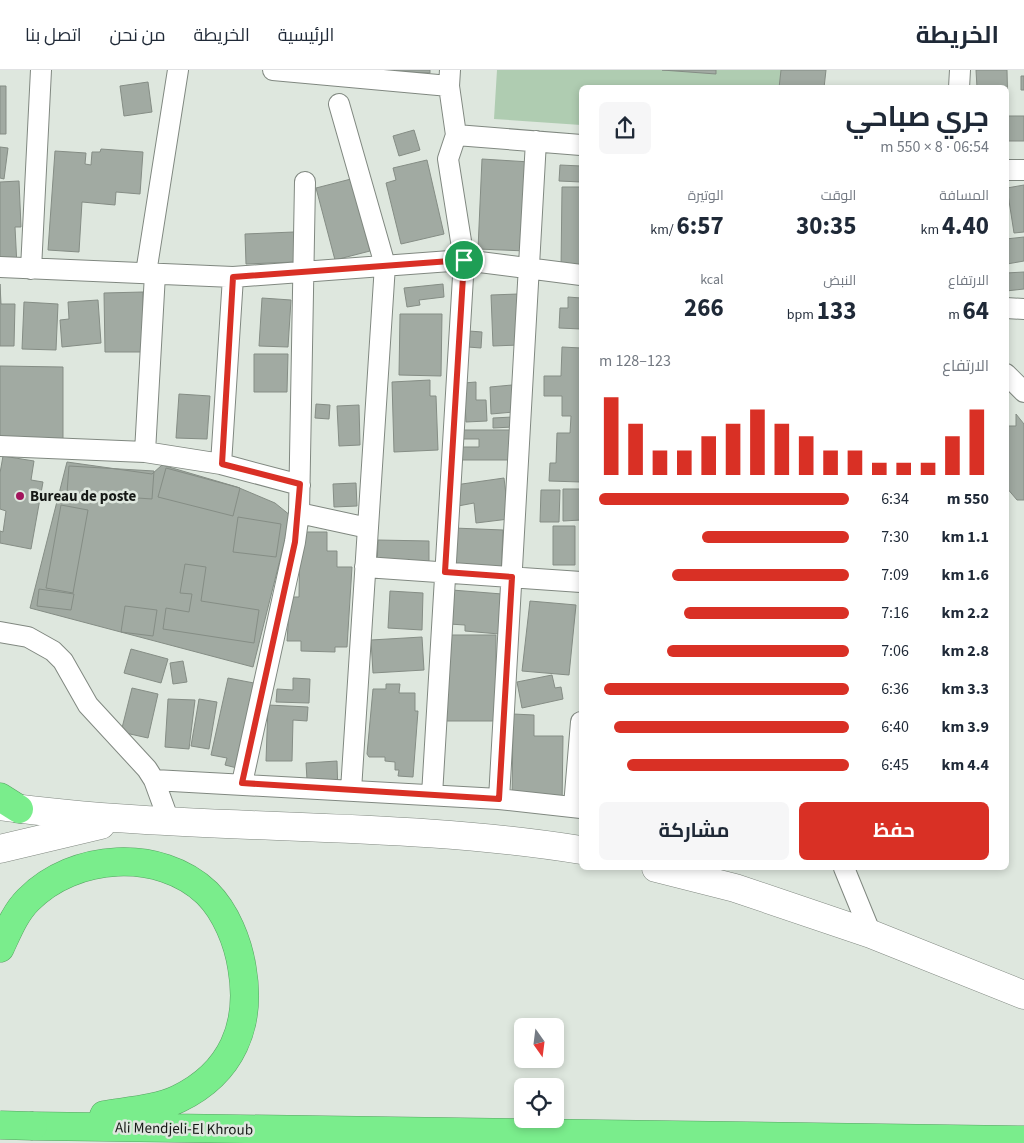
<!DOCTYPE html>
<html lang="ar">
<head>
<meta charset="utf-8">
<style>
	body { margin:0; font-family:"Source Sans 3",Cairo,sans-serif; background:#f6f6f7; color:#1f2937; direction:rtl; height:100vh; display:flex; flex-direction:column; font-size:19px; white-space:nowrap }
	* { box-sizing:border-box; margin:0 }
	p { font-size:16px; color:#747a83 }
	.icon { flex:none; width:28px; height:28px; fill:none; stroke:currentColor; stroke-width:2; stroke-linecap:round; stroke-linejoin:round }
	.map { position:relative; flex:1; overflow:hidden; direction:ltr }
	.sheet { position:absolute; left:579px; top:15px; width:430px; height:785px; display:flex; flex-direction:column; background:#fff; border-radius:8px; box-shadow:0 2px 8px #0003; direction:rtl }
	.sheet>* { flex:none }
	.needle { width:32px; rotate:166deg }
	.tools { position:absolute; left:514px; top:948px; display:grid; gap:10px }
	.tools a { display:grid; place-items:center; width:50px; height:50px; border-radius:8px; background:#fff; box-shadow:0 2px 8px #0003; font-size:25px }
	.pin { position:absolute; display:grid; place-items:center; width:42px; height:42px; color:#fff; margin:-21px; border:2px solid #fff; border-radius:50%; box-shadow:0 1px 5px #0007 }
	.round { display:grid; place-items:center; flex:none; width:52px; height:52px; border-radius:8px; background:#f6f6f7 }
	.overview { display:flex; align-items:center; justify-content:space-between; height:85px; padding:0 20px }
	h1 { font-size:28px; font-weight:700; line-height:38px }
	.figures { display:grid; grid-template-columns:repeat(3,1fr); gap:8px; height:85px; padding:5px 20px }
	.figures div { display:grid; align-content:center }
	.figures b { font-size:25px; font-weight:700 }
	.figures small { font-size:14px; font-weight:400 }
	.figures p { font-size:14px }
	.chart { height:140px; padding:10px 20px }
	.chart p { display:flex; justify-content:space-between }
	.chart svg { width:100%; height:90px; margin-top:5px; stroke:#d93025; stroke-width:6 }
	.primary-button { display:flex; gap:10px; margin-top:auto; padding:10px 20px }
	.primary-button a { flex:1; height:58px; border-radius:8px; background:#d93025; color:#fff; font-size:20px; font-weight:700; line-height:58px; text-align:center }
	.primary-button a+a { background:#f6f6f7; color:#1f2937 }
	ul { padding:0 20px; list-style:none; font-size:16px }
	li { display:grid; grid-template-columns:80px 60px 1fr; align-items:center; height:38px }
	li i { height:12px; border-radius:6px; background:#d93025 }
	header { display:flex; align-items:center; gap:30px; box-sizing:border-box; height:70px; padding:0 25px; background:#fff; border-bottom:1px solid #e0e1e3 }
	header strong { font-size:24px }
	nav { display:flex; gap:28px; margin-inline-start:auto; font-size:18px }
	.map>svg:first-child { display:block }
	.green { fill:#afccb1 }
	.building { fill:#a1aaa2; stroke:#858d85 }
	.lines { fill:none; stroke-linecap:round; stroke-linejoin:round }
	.street-casing { stroke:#808880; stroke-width:22 }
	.secondary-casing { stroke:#808880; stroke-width:29 }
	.highway-casing { stroke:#57a363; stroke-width:29 }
	.street { stroke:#fff; stroke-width:20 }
	.secondary { stroke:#fff; stroke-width:28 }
	.highway { stroke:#7aed8c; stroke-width:28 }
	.highway-bridge-casing { stroke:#57a363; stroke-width:29; stroke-linecap:butt }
	.highway-bridge { stroke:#7aed8c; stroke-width:28 }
	.route-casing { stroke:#fff; stroke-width:10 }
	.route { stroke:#d93025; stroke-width:6 }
	.poi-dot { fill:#a2145c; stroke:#dee7de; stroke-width:2 }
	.labels { text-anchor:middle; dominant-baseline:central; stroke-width:5; stroke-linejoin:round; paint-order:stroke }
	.poi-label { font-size:15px; font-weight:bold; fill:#161916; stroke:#dee7de; text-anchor:start }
	.street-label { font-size:15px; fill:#161916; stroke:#dee7de }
</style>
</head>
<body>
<header>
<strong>الخريطة</strong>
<nav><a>الرئيسية</a><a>الخريطة</a><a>من نحن</a><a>اتصل بنا</a></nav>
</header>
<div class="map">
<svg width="1024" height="1073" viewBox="0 0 1024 1073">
	<rect width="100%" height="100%" fill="#dee7de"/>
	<!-- green -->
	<path class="green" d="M497,0H785L783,17L581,18V55L494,49Z"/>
	<!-- building -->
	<path class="building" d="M396,0H430V3L406,2L405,9L396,8Z
		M662,0H716V4Z
		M781,0H826L824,18H779Z
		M976,0H1007L1008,42H1006V18H977Z
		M1021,6H1024V20H1021Z
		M148,12L152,42L124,46L120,16Z
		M0,16H6V64H0Z
		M1007,46H1024V71H1007Z
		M414,60L420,80L399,86L393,66Z
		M0,77L8,78L4,109L0,108Z
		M101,79L143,82L140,124L116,122L115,135L82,132L79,182L48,180L55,81L86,83L85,94L91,95L92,82H100Z
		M482,89L530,92L526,181L478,179Z
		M427,90L444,164L401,174L386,113L396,110L393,98Z
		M560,95L581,96V112L559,111Z
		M351,109L370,181L335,190L316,118Z
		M19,111L21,157H15L17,196H0V112Z
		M1024,115V162L1014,163L1007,118Z
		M562,117H581V199H561Z
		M294,162L295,192L246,194L245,164Z
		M1024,167V191L1007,194L1006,169Z
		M1024,202V219L1006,221V203Z
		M0,214L1,234H15L14,276H0Z
		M443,214L444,227L419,230L420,235L407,237L404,218Z
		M143,222V282H105L104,223Z
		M518,224L519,275L493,276L491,225Z
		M568,227L581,228V259L559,258L560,238H568Z
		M262,228L291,230L288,277L259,276Z
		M98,230L101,273L62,277L60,250L69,249L68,232Z
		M24,232L58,234L56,280L22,279Z
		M400,244H442L441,306L399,305Z
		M469,261L482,262L481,278L468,277Z
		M562,277L581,278V412L549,411L550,393H556L557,363H570L571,346H562V326H544V306H561Z
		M254,284H288L287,322H254Z
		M0,296L63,297V370H0Z
		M430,310V326H436L438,380L394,382L392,312Z
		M476,312V330H486L487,351L466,352L464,313Z
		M512,315L514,342L491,344L490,317Z
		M179,324L210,326L207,369L176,368Z
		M316,334L330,335L329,349L315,348Z
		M359,335L360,375L339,376L337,336Z
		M1016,344L1024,354V430H1017L1006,417V356H1016Z
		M513,347V357L493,358V348Z
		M461,360H511L512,390H462V377H479V369H461Z
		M3,386L34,391L31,410L43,412L31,479L0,473V461L3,462L6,441L0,439V403Z
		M67,392L152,404L162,395L237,417L275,433L291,446L253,597L30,538Z
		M69,396L154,401L152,429L67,423Z
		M166,398L240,418L233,446L158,427Z
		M504,408L509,449L476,453L474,433L458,436L455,415Z
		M356,413L357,436L334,437L333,414Z
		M563,419H581V450L563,451Z
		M541,420H560L559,452H540Z
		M61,435L88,440L73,523L46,518Z
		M238,447L281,454L276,487L233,482Z
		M553,456H575V495H553Z
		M454,458L503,460L501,505L452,503Z
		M300,462H327V481H337V497H352L347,577H335V582L301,581V571H287L290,527H299Z
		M378,470L429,471V498L377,497Z
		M185,494L206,497L201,531L259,540L254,573L163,559L166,538L189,542L192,524L180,523Z
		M39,519L74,524L71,540L37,536Z
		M452,520L502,524L499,564L465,561V555L449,554Z
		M390,521L423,523L422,560L388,558Z
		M530,531L576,535L569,605L522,601Z
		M125,536L157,540L153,566L121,562Z
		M446,565H496V651H446Z
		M422,567L424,600L373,603L371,570Z
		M131,579L168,589L161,613L124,603Z
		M183,591L187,612L173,614L170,593Z
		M552,605L555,618L561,617L563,629L522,638L517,612Z
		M228,608L259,614L241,699L225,695L227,688L211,685Z
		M293,608L310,609L309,633L276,632L277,619L293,620Z
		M386,614H400L399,623H415V641H418L413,707L398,706L399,700H395V692L385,691V687H369L367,684L373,619H386Z
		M132,618L158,624L148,668L121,662Z
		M168,629L195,630L189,679L165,677Z
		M199,629L217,632L209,679L191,676Z
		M268,635L308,637L307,651L293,650L292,691H266Z
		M513,644L534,645V666H563L562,738L512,737Z
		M337,691L338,726L308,727L306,693Z"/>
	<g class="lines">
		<!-- street casing -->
		<g class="street-casing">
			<path id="street" d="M273,0L449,16
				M959,18L960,0
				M339,34L385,195L351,720
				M456,65L581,75
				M1006,100H1024
				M0,197L233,207L464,190L581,205
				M31,199L41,0
				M146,203L178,0
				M1006,238L1024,239
				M1006,304L1024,322
				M0,376L145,382L221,394L300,415
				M145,382L155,204
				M221,394L233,207
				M299,443L368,458
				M365,497L581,512
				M0,562L28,567L53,581L63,591L88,635L147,699L154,710L169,751
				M154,710L499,729L581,738
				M242,713L295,472L299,443L305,112
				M432,725L464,190L448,89L456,65L449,16L450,0
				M499,729L536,71
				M574,736L581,652
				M844,798L871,864"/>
		</g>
		<!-- secondary casing -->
		<g class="secondary-casing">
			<path id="secondary" d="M0,736C193,763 389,749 581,780
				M0,779L101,755
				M656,798L735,818L871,864L1024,925"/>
		</g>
		<!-- highway casing -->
		<g class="highway-casing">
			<path id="highway" d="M0,727L19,739
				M0,878C8,861 15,843 28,830C74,783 160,778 207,823C226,842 238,872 242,898C252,955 232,1003 178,1029C157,1039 127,1041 104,1045
				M33,1056L1024,1070"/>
		</g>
		<!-- street -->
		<use href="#street" class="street"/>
		<!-- secondary -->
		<use href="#secondary" class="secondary"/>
		<!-- highway -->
		<use href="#highway" class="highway"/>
		<!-- highway-bridge casing -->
		<g class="highway-bridge-casing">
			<path id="highway-bridge" d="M0,1055L33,1056"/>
		</g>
		<!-- highway-bridge -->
		<use href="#highway-bridge" class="highway-bridge"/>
	</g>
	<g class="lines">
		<!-- route casing -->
		<g class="route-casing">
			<path id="route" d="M464,190L445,502L512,507L499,729L242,713L295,472L300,414L222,394L233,207Z"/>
		</g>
		<!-- route -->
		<use href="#route" class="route"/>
	</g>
	<!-- markers -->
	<circle class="poi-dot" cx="20" cy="426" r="5"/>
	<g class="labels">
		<!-- poi labels -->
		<g class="poi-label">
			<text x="30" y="426">Bureau de poste</text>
		</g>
		<!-- street labels -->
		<g class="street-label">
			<text transform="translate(184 1059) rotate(1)">Ali Mendjeli-El Khroub</text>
		</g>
	</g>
</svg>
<div class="tools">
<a><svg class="needle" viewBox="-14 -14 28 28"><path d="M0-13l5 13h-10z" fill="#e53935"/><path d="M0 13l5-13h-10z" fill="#747a83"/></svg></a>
<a><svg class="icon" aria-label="locate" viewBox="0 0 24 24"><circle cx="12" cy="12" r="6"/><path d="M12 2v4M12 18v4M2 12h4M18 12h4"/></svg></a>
</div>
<div class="pin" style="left:464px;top:190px;background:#1e9e55"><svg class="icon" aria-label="arrive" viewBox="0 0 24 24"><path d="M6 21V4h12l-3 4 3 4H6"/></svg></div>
<section class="sheet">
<div class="overview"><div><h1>جري صباحي</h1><p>06:54 · 8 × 550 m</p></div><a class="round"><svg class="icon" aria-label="share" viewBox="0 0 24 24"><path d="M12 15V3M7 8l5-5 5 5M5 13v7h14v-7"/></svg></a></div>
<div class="figures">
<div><p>المسافة</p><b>4.40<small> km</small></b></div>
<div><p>الوقت</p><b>30:35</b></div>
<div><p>الوتيرة</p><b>6:57<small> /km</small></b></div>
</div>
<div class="figures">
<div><p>الارتفاع</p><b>64<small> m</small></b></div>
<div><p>النبض</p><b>133<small> bpm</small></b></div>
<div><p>kcal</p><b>266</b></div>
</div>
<div class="chart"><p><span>الارتفاع</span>123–128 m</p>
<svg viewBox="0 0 160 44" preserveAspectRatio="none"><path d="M5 44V6M15 44V19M25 44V32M35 44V32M45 44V25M55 44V19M65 44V12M75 44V19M85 44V25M95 44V32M105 44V32M115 44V38M125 44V38M135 44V38M145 44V25M155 44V12"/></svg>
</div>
<ul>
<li><b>550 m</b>6:34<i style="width:100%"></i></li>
<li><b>1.1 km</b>7:30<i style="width:59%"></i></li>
<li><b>1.6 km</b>7:09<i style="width:71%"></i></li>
<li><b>2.2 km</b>7:16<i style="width:66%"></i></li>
<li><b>2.8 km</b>7:06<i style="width:73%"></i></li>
<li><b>3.3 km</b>6:36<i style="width:98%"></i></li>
<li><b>3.9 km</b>6:40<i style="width:94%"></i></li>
<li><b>4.4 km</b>6:45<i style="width:89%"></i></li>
</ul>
<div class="primary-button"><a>حفظ</a><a>مشاركة</a></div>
</section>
</div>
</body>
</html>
